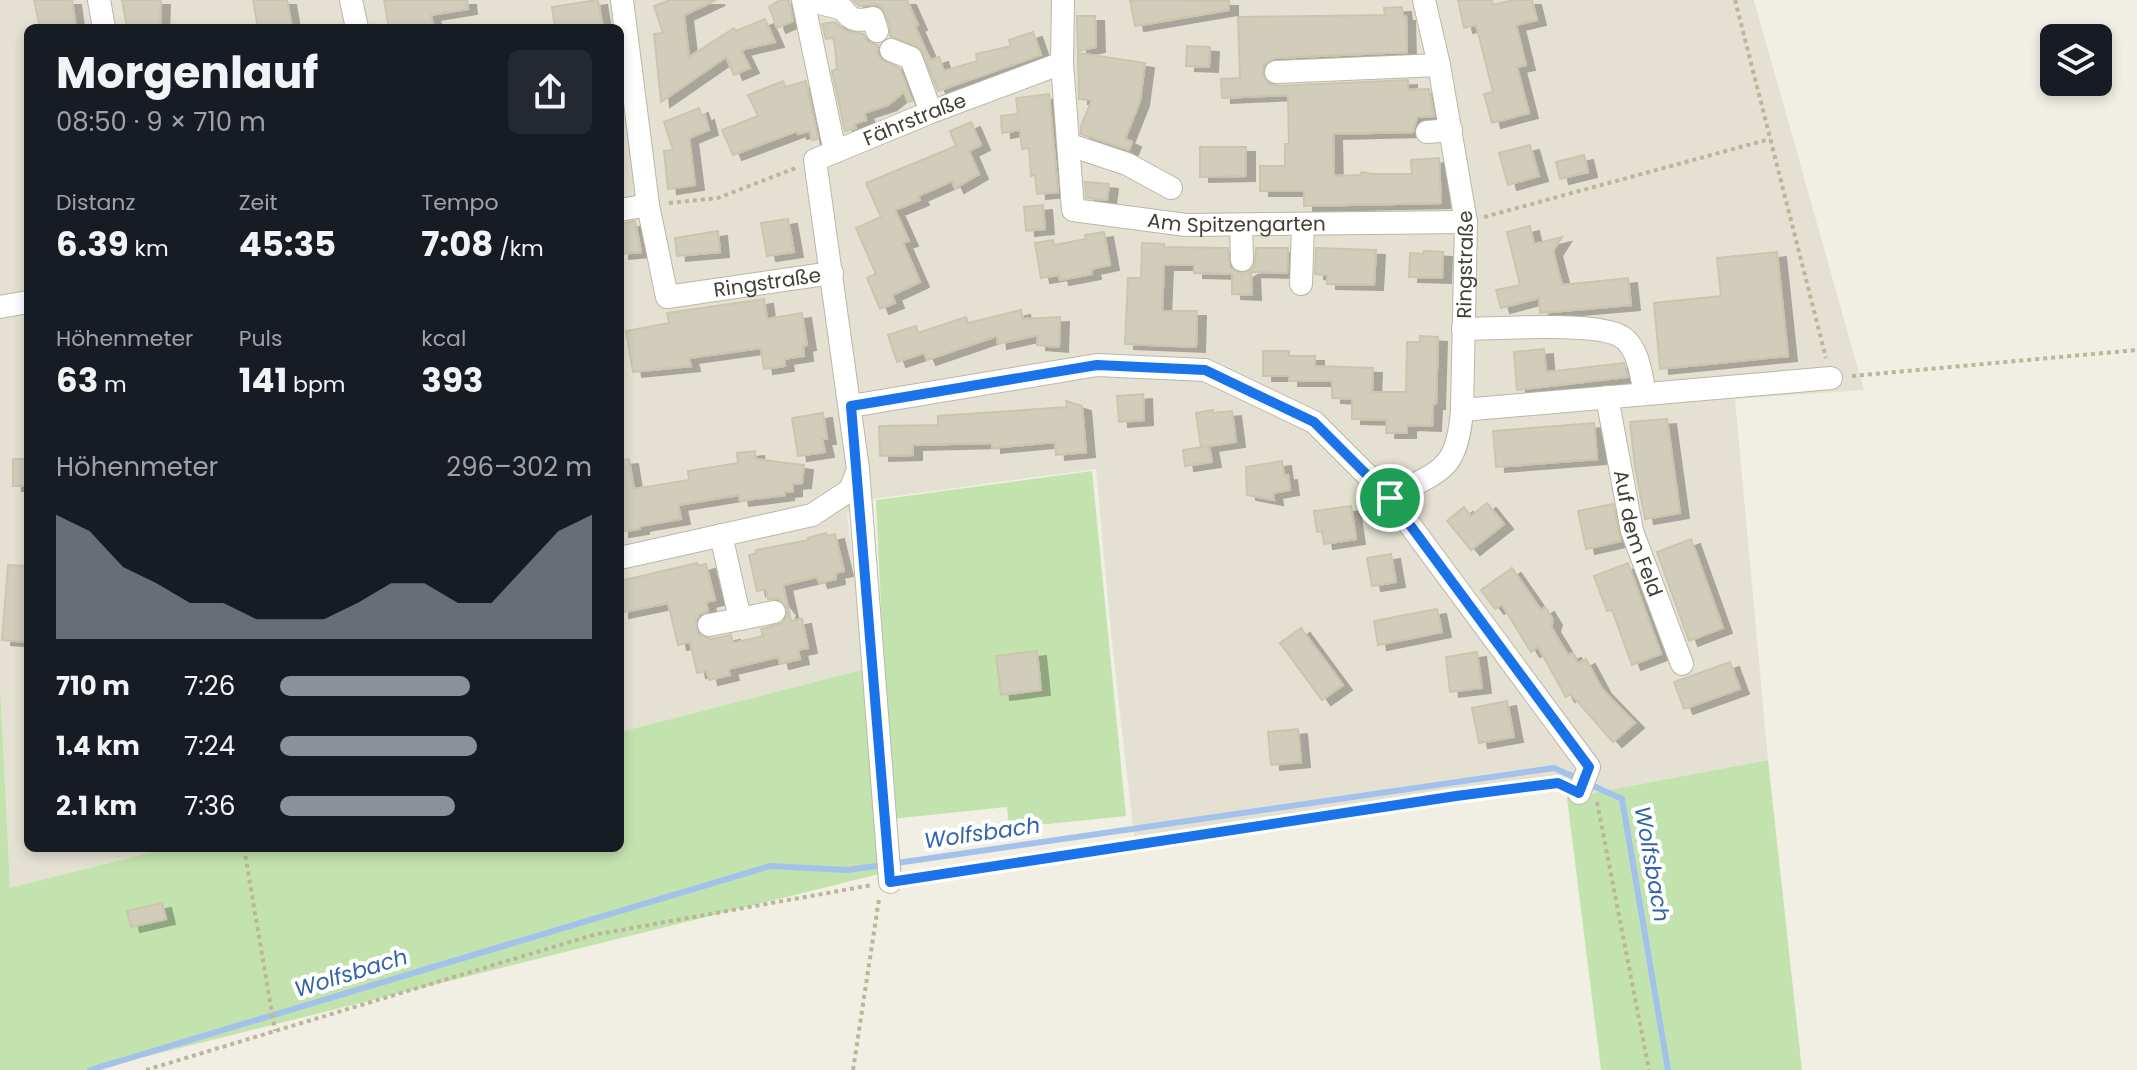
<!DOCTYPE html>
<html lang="de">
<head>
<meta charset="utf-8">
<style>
	body { margin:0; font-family:Poppins,sans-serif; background:#242831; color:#f1f3f6; height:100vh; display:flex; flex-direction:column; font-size:30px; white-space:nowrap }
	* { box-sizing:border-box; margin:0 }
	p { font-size:26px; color:#9ea1a6 }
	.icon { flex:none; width:44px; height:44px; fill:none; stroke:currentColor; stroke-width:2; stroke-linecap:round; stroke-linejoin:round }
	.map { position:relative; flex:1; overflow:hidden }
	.details { position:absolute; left:24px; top:24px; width:600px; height:828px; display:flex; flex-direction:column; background:#171b24; border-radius:12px; box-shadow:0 4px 12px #0003 }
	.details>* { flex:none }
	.fabs { position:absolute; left:2040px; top:24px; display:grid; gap:16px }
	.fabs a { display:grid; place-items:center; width:72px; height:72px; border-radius:12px; background:#171b24; box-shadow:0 4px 12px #0003; font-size:40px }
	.pin { position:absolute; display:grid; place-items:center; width:68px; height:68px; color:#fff; margin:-34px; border:4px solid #fff; border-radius:50%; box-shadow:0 2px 8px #0007 }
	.round { display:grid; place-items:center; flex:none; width:84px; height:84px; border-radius:12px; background:#242831 }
	.summary { display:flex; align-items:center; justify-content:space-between; height:136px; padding:0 32px }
	h1 { font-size:44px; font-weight:700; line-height:60px }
	.stats { display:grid; grid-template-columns:repeat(3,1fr); gap:12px; height:136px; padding:8px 32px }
	.stats div { display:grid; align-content:center }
	.stats b { font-size:34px; font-weight:700 }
	.stats small { font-size:22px; font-weight:400 }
	.stats p { font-size:22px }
	.chart { height:224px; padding:16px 32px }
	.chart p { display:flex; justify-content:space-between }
	.chart svg { width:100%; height:144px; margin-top:8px; fill:#8c9099; opacity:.7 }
	ul { padding:0 32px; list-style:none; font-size:26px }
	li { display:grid; grid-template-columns:128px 96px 1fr; align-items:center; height:60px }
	li i { height:20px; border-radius:10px; background:#8c9099 }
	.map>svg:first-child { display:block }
	.residential { fill:#e4e1d2 }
	.green { fill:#c3e3ae }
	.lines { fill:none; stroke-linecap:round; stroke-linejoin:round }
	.stream { stroke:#a2c2eb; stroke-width:6 }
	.building { fill:#d2ccba; stroke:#ccc5ad; stroke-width:2; filter:url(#shadow) }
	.minor-casing { stroke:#bbb7a7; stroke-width:24 }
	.path { stroke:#bcb599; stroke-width:4; stroke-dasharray:4 4; stroke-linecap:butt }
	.minor { stroke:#fff; stroke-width:22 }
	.route-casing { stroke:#fff; stroke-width:16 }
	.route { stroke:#1a73e8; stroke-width:10 }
	.labels { text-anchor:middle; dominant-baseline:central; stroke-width:8; stroke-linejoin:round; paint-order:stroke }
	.street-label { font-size:20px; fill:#423f34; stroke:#fff }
	.water-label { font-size:22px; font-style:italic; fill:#3465a7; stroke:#fff }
</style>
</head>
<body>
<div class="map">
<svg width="2137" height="1070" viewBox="0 0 2137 1070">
	<defs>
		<filter id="shadow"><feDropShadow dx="9" dy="5" stdDeviation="0" flood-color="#0004"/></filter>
	</defs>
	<rect width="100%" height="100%" fill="#f1efe4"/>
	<!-- residential -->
	<path class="residential" d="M0,0H1754L1864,390L1735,399L1768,760L1567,798L1561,777L1134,836L1111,633L1096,469L874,499L847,513L865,669L620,732V28H28V848H168L10,889L0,682Z"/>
	<!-- green -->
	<path class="green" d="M1092,471L1126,816L1009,828L1007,807L891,819L876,500Z
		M865,669L879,874L91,1070H0V682L10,888L168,848H620V732Z
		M1768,760L1802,1070H1601L1567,798Z"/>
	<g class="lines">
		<!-- stream -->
		<path class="stream" d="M1589,784L1622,799L1668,1070
			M90,1070L770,866L848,870L1554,768L1579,779"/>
	</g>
	<!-- building -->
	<path class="building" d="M34,0H72L76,28H40Z
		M122,0H161L160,28H127Z
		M253,0H287L292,28H258Z
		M384,0H467L468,9L431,15L434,28H389Z
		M598,0L603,28H555L552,7Z
		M670,0H716L684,15L689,57L734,28L736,31L765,19L775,42L741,50L750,68L734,75L726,57L661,102L654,34L663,33L654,6Z
		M780,0H789L793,21L777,28L769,7Z
		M853,0H907L918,25L915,26L930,60L939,57L944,71L977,61L976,54L1011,46L1009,40L1033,32L1041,55L938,91L921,49L890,36V27L882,8L876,4L859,6Z
		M1130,0L1229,1V10L1135,26Z
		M1458,0H1492L1493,5L1513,0H1532L1537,20L1516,25L1526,65L1517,67L1529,113L1492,123L1484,94L1493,92L1476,25L1464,28Z
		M1402,7L1403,16H1406L1407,52L1275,58L1264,65L1262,73L1269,84L1276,86L1408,80V90L1429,89L1434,116L1417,117L1413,132L1333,134L1334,176L1360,175L1362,172L1372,174H1412L1411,160L1439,158L1441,203L1304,206V191H1260V166H1285V144H1289L1288,95L1222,98L1221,79L1240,78L1238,17L1385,15L1384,8Z
		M1077,16H1095L1096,47L1078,51Z
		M835,22L845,30L863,34L868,42L878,45L877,53L881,59L900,69L912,101L908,102L904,92L888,105L864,113L866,120L854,124L856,128L845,131L832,71L837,69L834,38L826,39L822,24Z
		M1187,46L1210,47L1209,67L1186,66Z
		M1078,53L1145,63L1140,101L1125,139L1132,142L1129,150L1081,134V126L1092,100L1079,99Z
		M783,81L785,87L806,81L818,139L812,140L810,131L798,134L797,131L733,155L722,130L758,116L748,95Z
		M1049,94L1058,192L1037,194L1035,175L1031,176L1029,148L1022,149L1020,130L1002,133L1001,116L1018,114L1016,98Z
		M699,108L702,117L705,115L709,130L689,138L695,185L668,189L664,151L673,150L664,122Z
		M971,122L981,145L969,151L979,174L955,188L952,181L918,196L920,200L895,210L909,241L903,243L920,282L892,295L895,303L880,309L867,278L876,274L856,228L881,217L866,183L956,146L950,131Z
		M1530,145L1539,176L1508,185L1499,153Z
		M1200,147H1246V176L1200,177Z
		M1584,155L1588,172L1560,179L1556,162Z
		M1085,182L1109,184L1107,200L1086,198Z
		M1043,205L1045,229L1026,231L1024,207Z
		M788,219L794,252L767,256L761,223Z
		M635,221L641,252L620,254V224Z
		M1530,226L1534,244L1562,237L1553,251L1562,285L1628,278L1631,305L1540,313L1539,298L1501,308L1496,290L1520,285L1507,232Z
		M718,231L720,252L677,256L675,238Z
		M1104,232L1110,265L1091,269L1092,274L1060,280L1059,275L1041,278L1035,243L1053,240L1054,245L1086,239L1085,235Z
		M1142,243L1164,244V247L1228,248L1230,267L1242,274L1254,267L1256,248H1288L1287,273L1251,272L1252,295L1232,294V274L1194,273V265H1164L1162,311H1197L1196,347L1125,344L1128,278H1141Z
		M1316,248L1376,250L1374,285L1327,284V275L1315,274Z
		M1424,251L1443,252L1442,278L1409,277L1410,253L1423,254Z
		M1777,252L1788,356L1660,369L1654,303L1721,296L1717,258Z
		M764,299L767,319L802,313L807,345L803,346L804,356L784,359L785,366L764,369L761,348L689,358L691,366L633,372L626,331L669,323L667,313Z
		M1021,310L1023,319L1060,317L1059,347L1037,345L1038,335L998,344L997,336L927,360L924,353L897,362L888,335L916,326L918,333L966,317L968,323Z
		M1420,336L1438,337L1436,404H1433L1432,426L1407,425V433H1386L1387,420L1352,419V399L1332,398V381H1289V376H1263V351H1289V356H1315V366L1373,368L1372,392H1406L1407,342H1420Z
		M1544,349L1546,372L1624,363L1628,377L1517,390L1514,352Z
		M1143,394L1144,420L1119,422L1117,396Z
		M1066,401L1082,406L1086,452L1056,455L1055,442L992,448V443L913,445V455L880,456L879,426L938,425V416L1067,407Z
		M1213,410V413L1232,411L1236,442L1209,446L1212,462L1185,466L1183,450L1208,446L1201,447L1196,413Z
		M823,413L827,439H822L825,452L798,456L792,418Z
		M1667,419L1680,513L1645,519L1635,467L1630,422Z
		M1594,423L1597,459L1496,467L1493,431Z
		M755,451L756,459L804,465L802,483L793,484V491L785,492V495L740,501L739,495L678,505L681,519L640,526V529L620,532V460L629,459L634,489L689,480L688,471L738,463L737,453Z
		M13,459H28V486H13Z
		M1282,461L1284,476L1288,475L1290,490L1273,493L1274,500L1247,495L1246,467Z
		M1487,503L1504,524L1471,550L1447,521L1464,507L1471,516Z
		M1613,504L1621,541L1586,549L1578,511Z
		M1351,506L1356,539L1324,544L1322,531L1317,532L1314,511Z
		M826,533L827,536L835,534L844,571L835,573L836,579L819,583L817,577L783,585L791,621L802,619L808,648L798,650L800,659L780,664L778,657L728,669L730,675L709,680L707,671L697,673L690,642L678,645L668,603L620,613V581L697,563L698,566L706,564L715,600L706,602L708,611L700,614L696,620L698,634L711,639L731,635L733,643L763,636L761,629L783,623L788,610L779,599H768L766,589L757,591L749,555L757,553L756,550L809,540L808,538Z
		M1691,539L1723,628L1689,641L1657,552Z
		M1391,554L1396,582L1372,586L1367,558Z
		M1628,563L1661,654L1632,665L1612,610L1607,611L1594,576Z
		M8,565L28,566V642L2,640Z
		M1512,568L1541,610L1545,607L1553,620L1551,627L1568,655L1572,653L1578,663L1586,659L1602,689L1635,723L1613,742L1571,694L1566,697L1538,647L1531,652L1502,605L1495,609L1481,590Z
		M1437,609L1442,632L1378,645L1374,621Z
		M1301,628L1343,685L1322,700L1280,643Z
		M1037,651L1041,690L1001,695L996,656Z
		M1477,652L1482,688L1450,692L1446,657Z
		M1730,662L1740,689L1684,709L1674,682Z
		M1507,701L1514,737L1479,743L1472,708Z
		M1298,729L1301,762L1271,765L1268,732Z
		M162,903L166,919L131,927L127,911Z"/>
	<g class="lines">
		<!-- minor casing -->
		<g class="minor-casing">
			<g id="minor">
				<path d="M99,0L104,28"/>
				<path d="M351,0L357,28"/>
				<path id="s1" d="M622,0L648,205L667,297L832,273"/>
				<path d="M803,0L835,152"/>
				<path d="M808,0L843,9C851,22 859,21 873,18L877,31"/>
				<path d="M891,50L911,58L931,112"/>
				<path id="s2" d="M1062,63L1073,210L1186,225L1466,222"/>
				<path d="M1276,72L1439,65"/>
				<path d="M1427,132L1451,130"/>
				<path d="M1070,145L1127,164L1171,188"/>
				<path d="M620,210L648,205"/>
				<path d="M1241,225L1242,260"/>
				<path d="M1301,284L1303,224"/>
				<path d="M0,307L28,302"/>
				<path d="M1463,329C1495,329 1598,321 1622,337C1639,348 1641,376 1645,393"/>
				<path id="s3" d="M1607,397L1632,531L1682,664"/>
				<path id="s4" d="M851,406L1097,365L1205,370L1314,422L1390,498C1440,469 1457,473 1462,410L1466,222L1439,65L1424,0"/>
				<path d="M1462,410L1831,378"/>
				<path d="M1390,498L1589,767L1579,793"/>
				<path d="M721,535L740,619L774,612"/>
				<path d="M620,558L812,515L850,490L858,470"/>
				<path d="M709,625L740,619"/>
				<path id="s5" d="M890,882L858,469L815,160L931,112L1062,63L1063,0"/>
			</g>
		</g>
		<!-- path -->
		<path class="path" d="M1735,0L1826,358
			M669,203L718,198L798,167
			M1484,217L1770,139
			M1852,376L2137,350
			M1597,802L1649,1070
			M244,848L275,1031
			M909,879L1330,814L1560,784
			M146,1070L593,935L872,885
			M853,1070L879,899"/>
		<!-- minor -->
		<use href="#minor" class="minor"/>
	</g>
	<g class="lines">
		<!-- route casing -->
		<g class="route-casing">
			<path id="route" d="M1097,365L1205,370L1314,422L1390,498L1589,767L1579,793L1558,783L1456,796L890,882L851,406Z"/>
		</g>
		<!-- route -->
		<use href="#route" class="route"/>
	</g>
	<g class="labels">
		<!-- street labels -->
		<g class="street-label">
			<text stroke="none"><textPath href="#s5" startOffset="834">Fährstraße</textPath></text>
			<text stroke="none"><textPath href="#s2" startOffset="312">Am Spitzengarten</textPath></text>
			<text stroke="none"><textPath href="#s4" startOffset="854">Ringstraße</textPath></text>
			<text stroke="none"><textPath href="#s1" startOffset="402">Ringstraße</textPath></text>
			<text stroke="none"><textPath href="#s3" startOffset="140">Auf dem Feld</textPath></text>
		</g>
		<!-- water labels -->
		<g class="water-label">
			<text transform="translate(982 833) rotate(-8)">Wolfsbach</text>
			<text transform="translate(1652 864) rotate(80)">Wolfsbach</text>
			<text transform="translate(351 973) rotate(-17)">Wolfsbach</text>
		</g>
	</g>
</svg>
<div class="fabs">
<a><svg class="icon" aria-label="layers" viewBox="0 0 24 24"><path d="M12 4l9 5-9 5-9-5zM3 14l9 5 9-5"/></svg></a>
</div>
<div class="pin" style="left:1390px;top:498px;background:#1e9e55"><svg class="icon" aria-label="arrive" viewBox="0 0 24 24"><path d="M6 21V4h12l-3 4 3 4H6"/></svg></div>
<section class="details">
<div class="summary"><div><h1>Morgenlauf</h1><p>08:50 · 9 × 710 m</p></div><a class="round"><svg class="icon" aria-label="share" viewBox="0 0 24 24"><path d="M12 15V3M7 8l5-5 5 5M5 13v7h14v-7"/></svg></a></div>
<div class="stats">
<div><p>Distanz</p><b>6.39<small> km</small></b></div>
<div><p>Zeit</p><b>45:35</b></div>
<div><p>Tempo</p><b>7:08<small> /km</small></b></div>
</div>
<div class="stats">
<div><p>Höhenmeter</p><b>63<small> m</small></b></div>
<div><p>Puls</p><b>141<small> bpm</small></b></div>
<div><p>kcal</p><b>393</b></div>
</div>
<div class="chart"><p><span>Höhenmeter</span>296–302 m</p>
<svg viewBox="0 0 160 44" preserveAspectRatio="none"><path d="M0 44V6L10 11L20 22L30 27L40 33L50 33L60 38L70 38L80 38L90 33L100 27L110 27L120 33L130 33L140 22L150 11L160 6V44z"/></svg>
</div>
<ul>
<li><b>710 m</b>7:26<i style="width:61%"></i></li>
<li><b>1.4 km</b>7:24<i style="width:63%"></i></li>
<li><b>2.1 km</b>7:36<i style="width:56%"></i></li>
</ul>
</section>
</div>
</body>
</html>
